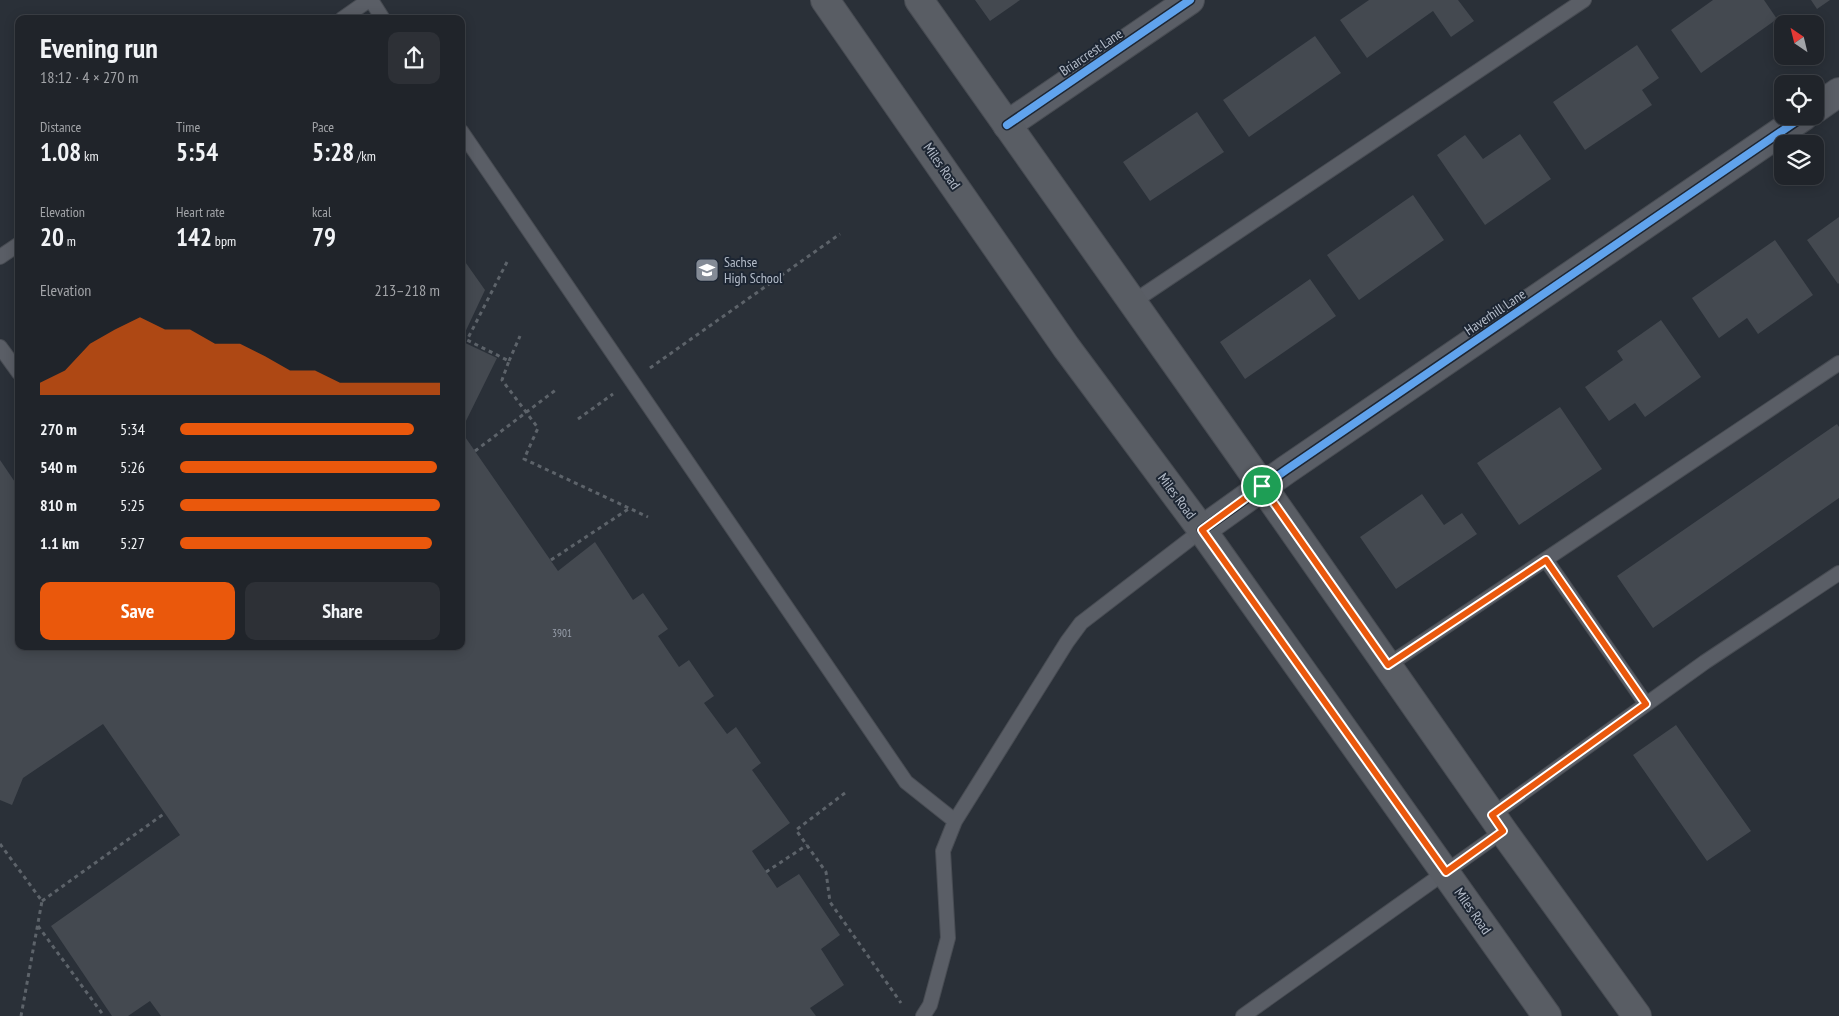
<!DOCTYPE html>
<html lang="en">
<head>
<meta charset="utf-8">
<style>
	body { margin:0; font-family:"PT Sans Narrow",sans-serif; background:#2d3036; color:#f1f3f6; height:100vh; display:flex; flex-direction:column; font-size:19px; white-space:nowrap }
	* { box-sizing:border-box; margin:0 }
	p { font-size:16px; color:#a2a4a8 }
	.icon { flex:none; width:28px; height:28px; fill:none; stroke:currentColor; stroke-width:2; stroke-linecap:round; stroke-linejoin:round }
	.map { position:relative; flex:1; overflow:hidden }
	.details { position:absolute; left:15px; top:15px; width:450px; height:635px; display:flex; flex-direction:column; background:#20242a; border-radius:10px; box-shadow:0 2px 12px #0003,0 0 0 1px #3d4147 }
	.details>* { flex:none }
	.needle { width:32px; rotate:325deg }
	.fabs { position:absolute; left:1774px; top:15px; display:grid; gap:10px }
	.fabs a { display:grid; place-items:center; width:50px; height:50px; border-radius:10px; background:#20242a; box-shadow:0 2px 12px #0003,0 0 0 1px #3d4147; font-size:25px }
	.pin { position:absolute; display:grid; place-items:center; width:42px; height:42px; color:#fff; margin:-21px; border:2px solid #fff; border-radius:50%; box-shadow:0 1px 5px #0007 }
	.round { display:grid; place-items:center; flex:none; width:52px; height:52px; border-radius:10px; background:#2d3036 }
	.head { display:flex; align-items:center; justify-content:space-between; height:85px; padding:0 25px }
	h1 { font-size:28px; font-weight:700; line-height:38px }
	.metrics { display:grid; grid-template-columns:repeat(3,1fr); gap:8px; height:85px; padding:5px 25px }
	.metrics div { display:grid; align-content:center }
	.metrics b { font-size:25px; font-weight:700 }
	.metrics small { font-size:14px; font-weight:400 }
	.metrics p { font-size:14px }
	.chart { height:140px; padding:10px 25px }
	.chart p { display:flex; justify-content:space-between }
	.chart svg { width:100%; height:90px; margin-top:5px; fill:#ea580c; opacity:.7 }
	.cta { display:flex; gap:10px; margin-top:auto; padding:10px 25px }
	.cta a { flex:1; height:58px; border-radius:10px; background:#ea580c; color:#fff; font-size:20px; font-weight:700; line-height:58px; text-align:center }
	.cta a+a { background:#2d3036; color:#f1f3f6 }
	ul { padding:0 25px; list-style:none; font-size:16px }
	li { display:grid; grid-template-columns:80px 60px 1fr; align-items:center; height:38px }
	li i { height:12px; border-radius:6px; background:#ea580c }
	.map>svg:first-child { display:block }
	.building { fill:#444950 }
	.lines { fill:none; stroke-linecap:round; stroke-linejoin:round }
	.lane-casing { stroke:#484c53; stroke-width:16 }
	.street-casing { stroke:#484c53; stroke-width:30 }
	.secondary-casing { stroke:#484c53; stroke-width:30 }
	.path { stroke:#5d636a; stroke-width:3; stroke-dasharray:4 4; stroke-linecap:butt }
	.lane { stroke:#5a5e66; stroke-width:14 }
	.street { stroke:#5a5e66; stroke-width:28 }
	.secondary { stroke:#595d64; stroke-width:28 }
	.cycleway-casing { stroke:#1d2633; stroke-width:11 }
	.cycleway { stroke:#60a3ed; stroke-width:8 }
	.route-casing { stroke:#fff; stroke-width:10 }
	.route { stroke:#ea580c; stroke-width:6 }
	.labels { text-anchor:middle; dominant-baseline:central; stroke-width:4; stroke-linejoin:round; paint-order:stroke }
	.number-label { font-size:11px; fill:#989fab }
	.street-label { font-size:14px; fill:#b4bcc9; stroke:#1d2633 }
	.poi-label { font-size:14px; fill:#b4bcc9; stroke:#1d2633; text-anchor:start }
</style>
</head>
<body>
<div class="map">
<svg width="1839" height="1016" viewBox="0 0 1839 1016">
	<rect width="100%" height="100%" fill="#2a3038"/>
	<!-- building -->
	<path class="building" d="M975,0H1020L990,21Z
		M1369,0H1458L1474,21L1451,37L1433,11L1367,58L1340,20Z
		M1713,0H1764L1777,19L1701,73L1671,30Z
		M1811,0H1830L1817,9Z
		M1315,36L1341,73L1249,137L1223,100Z
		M1637,45L1659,78L1642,90L1652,105L1585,150L1553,102Z
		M1197,112L1224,152L1150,201L1123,162Z
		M1520,134L1551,179L1485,225L1437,155L1465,135L1483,159Z
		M1413,195L1444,240L1359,300L1327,255Z
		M1839,217V283L1838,284L1807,240Z
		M1775,240L1813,295L1758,334L1747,318L1719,338L1692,298Z
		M461,256L485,290L461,341L497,358L461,431L558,571L595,542L633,600L643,593L668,629L658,636L679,667L689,660L714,696L704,703L727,734L736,727L761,763L752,770L790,823L752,851L777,888L799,874L840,935L821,949L844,985L810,1008L816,1016H161L150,1001L128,1016H112L51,926L180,835L103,724L23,778L12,805L0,800V460L19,488V646H461Z
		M1310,279L1336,316L1245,379L1220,342Z
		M1661,320L1701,377L1645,417L1635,403L1609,421L1585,387L1623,360L1617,351Z
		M1560,407L1602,469L1519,525L1477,463Z
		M1837,424L1839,427V498L1653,628L1617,576Z
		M1422,494L1444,525L1462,513L1477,534L1396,589L1360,537Z
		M1676,725L1751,831L1707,861L1633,755Z"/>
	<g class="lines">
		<!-- lane casing -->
		<g class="lane-casing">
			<path id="lane" d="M371,0L383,19
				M342,19L369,0
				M461,131L906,782L955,821
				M0,257L19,244
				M1133,302L1584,0
				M0,347L19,373
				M1546,560L1646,704
				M1388,665L1839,363
				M1492,815L1705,662L1839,573
				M923,1016L930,1005L948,938L943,851L955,821L1067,642L1081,623L1202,530
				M1243,1016L1503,831"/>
		</g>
		<!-- street casing -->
		<g class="street-casing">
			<path id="street" d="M1815,109L1839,92
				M1007,125L1190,0
				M1202,530L1286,470L1804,116"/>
		</g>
		<!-- secondary casing -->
		<g class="secondary-casing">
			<path id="secondary" d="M825,0L1066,347L1202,530L1547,1016
				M919,0L1242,457L1503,831L1637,1016"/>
		</g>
		<!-- path -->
		<path class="path" d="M507,262L467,340L509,361L502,380L538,428L524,459L648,517
			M509,361L520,336
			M650,368L840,234
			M578,419L613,394
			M475,451L557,389
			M551,560L630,508
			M845,793L796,830L826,872L830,902L901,1003
			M0,844L42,901L21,1016
			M766,872L807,845
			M42,901L165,813
			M38,926L104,1016"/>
		<!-- lane -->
		<use href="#lane" class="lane"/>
		<!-- street -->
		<use href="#street" class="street"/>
		<!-- secondary -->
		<use href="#secondary" class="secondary"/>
		<!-- cycleway casing -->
		<g class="cycleway-casing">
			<path id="cycleway" d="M1007,125L1190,0
				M1202,530L1286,470L1804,116"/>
		</g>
		<!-- cycleway -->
		<use href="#cycleway" class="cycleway"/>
	</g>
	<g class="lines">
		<!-- route casing -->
		<g class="route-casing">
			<path id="route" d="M1262,486L1388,665L1546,560L1646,704L1492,815L1503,831L1446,872L1202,530Z"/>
		</g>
		<!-- route -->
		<use href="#route" class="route"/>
	</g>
	<!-- icons -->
	<defs>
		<g id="school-square" transform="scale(1.25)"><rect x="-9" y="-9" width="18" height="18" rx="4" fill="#848b96" stroke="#1d2633"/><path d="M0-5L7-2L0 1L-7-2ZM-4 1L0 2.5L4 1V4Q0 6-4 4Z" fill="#fff"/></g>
	</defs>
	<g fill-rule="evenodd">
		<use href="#school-square" x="707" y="270"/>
	</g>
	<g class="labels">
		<!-- number labels -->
		<g class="number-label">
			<text x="562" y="633">3901</text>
		</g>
		<!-- street labels -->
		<g class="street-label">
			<text transform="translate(1091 52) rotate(-34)">Briarcrest Lane</text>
			<text transform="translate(942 166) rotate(55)">Miles Road</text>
			<text transform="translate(1495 312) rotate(-34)">Haverhill Lane</text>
			<text transform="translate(1177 496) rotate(53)">Miles Road</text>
			<text transform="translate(1473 911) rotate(55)">Miles Road</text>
		</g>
		<!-- poi labels -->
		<g class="poi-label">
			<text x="724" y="262">Sachse<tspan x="724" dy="16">High School</tspan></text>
		</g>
	</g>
</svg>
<div class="fabs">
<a><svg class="needle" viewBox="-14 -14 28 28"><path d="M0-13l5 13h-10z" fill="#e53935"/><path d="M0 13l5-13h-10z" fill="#a2a4a8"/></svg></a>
<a><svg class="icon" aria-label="locate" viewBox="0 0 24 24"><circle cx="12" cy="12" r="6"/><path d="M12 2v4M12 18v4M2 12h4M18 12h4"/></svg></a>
<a><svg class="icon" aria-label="layers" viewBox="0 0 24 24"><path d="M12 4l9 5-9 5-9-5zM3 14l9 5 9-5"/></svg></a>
</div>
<div class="pin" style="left:1262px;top:486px;background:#1e9e55"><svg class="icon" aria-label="arrive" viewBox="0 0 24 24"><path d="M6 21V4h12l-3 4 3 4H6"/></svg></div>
<section class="details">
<div class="head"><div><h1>Evening run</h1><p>18:12 · 4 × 270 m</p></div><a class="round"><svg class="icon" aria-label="share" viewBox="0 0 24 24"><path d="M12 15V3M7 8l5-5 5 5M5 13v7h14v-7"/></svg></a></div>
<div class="metrics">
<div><p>Distance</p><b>1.08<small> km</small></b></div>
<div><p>Time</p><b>5:54</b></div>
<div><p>Pace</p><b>5:28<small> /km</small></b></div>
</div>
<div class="metrics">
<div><p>Elevation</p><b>20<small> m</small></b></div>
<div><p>Heart rate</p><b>142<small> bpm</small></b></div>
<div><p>kcal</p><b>79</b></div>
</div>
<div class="chart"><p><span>Elevation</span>213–218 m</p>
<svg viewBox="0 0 160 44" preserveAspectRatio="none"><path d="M0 44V38L10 32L20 19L30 12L40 6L50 12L60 12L70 19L80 19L90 25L100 32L110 32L120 38L130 38L140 38L150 38L160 38V44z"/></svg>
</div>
<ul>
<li><b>270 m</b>5:34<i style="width:90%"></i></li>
<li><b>540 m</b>5:26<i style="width:99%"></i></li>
<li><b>810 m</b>5:25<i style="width:100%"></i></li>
<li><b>1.1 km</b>5:27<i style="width:97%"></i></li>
</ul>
<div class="cta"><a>Save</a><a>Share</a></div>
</section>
</div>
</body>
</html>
